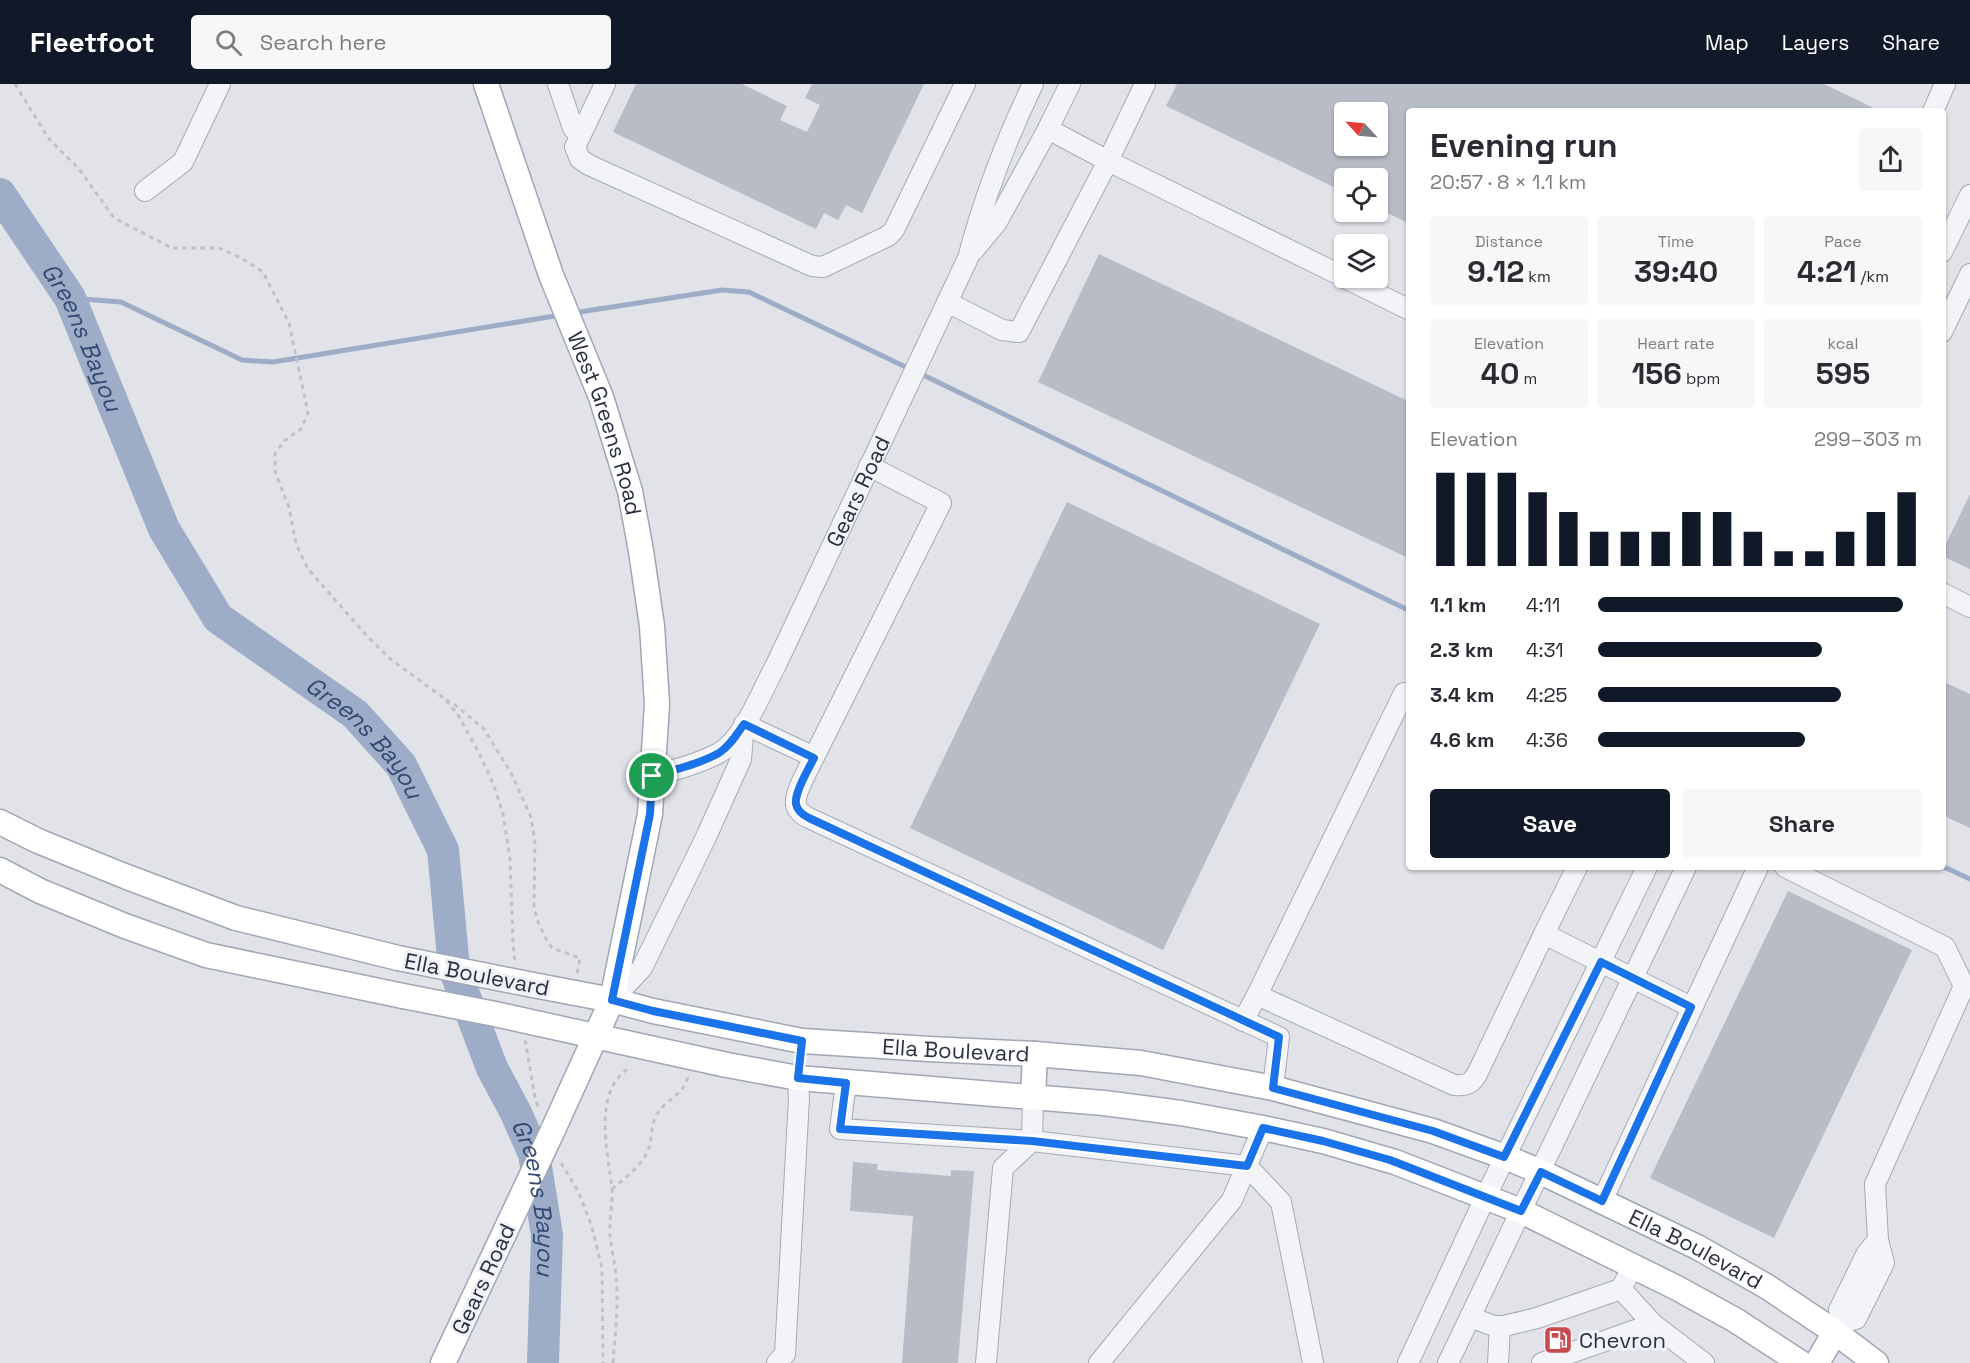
<!DOCTYPE html>
<html lang="en">
<head>
<meta charset="utf-8">
<style>
	body { margin:0; font-family:"Space Grotesk",sans-serif; background:#f7f7f7; color:#2b2b33; height:100vh; display:flex; flex-direction:column; font-size:22px; white-space:nowrap }
	* { box-sizing:border-box; margin:0 }
	p { font-size:20px; color:#7c7c81 }
	.icon { flex:none; width:33px; height:33px; fill:none; stroke:currentColor; stroke-width:2; stroke-linecap:round; stroke-linejoin:round }
	.map { position:relative; flex:1; overflow:hidden }
	.drawer { position:absolute; left:1406px; top:24px; width:540px; height:762px; display:flex; flex-direction:column; background:#fff; border-radius:6px; box-shadow:0 2px 4px #0004 }
	.drawer>* { flex:none }
	.needle { width:39px; rotate:296deg }
	.buttons { position:absolute; left:1334px; top:18px; display:grid; gap:12px }
	.buttons a { display:grid; place-items:center; width:54px; height:54px; border-radius:6px; background:#fff; box-shadow:0 2px 4px #0004; font-size:30px }
	.pin { position:absolute; display:grid; place-items:center; width:51px; height:51px; color:#fff; margin:-26px; border:3px solid #fff; border-radius:50%; box-shadow:0 2px 6px #0007 }
	.round { display:grid; place-items:center; flex:none; width:63px; height:63px; border-radius:6px; background:#f7f7f7 }
	.headline { display:flex; align-items:center; justify-content:space-between; height:102px; padding:0 24px }
	h1 { font-size:33px; font-weight:700; line-height:45px }
	.figures { display:grid; grid-template-columns:repeat(3,1fr); gap:9px; height:102px; padding:6px 24px }
	.figures div { display:grid; align-content:center; border-radius:6px; background:#f7f7f7; text-align:center }
	.figures b { font-size:30px; font-weight:700 }
	.figures small { font-size:16px; font-weight:400 }
	.figures p { font-size:16px }
	.chart { height:168px; padding:12px 24px }
	.chart p { display:flex; justify-content:space-between }
	.chart svg { width:100%; height:108px; margin-top:6px; stroke:#111827; stroke-width:6 }
	.cta { display:flex; gap:12px; margin-top:auto; padding:12px 24px }
	.cta a { flex:1; height:69px; border-radius:6px; background:#111827; color:#fff; font-size:24px; font-weight:700; line-height:69px; text-align:center }
	.cta a+a { background:#f7f7f7; color:#2b2b33 }
	ul { padding:0 24px; list-style:none; font-size:20px }
	li { display:grid; grid-template-columns:96px 72px 1fr; align-items:center; height:45px }
	li i { height:15px; border-radius:8px; background:#111827 }
	header { display:flex; align-items:center; gap:36px; box-sizing:border-box; height:84px; padding:0 30px; background:#111827; color:#fff }
	header strong { font-size:28px }
	nav { display:flex; gap:33px; margin-inline-start:auto; font-size:21px }
	.search { width:420px; height:54px; background:#f7f7f7; display:flex; align-items:center; gap:15px; box-sizing:border-box; padding:0 21px; border-radius:6px; color:#7c7c81; font-size:22px }
	.map>svg:first-child { display:block }
	.lines { fill:none; stroke-linecap:round; stroke-linejoin:round }
	.stream { stroke:#9dadc8; stroke-width:5 }
	.river { stroke:#9dadc8; stroke-width:32 }
	.building { fill:#b8bcc6; fill-rule:evenodd }
	.minor-casing { stroke:#a6aab3; stroke-width:22 }
	.major-casing { stroke:#a1a6b4; stroke-width:27 }
	.path { stroke:#bfc1c7; stroke-width:3; stroke-dasharray:4.5 4.5; stroke-linecap:butt }
	.minor { stroke:#f3f4f7; stroke-width:20 }
	.major { stroke:#fff; stroke-width:24 }
	.major-bridge-casing { stroke:#a1a6b4; stroke-width:27; stroke-linecap:butt }
	.major-bridge { stroke:#fff; stroke-width:24 }
	.route-casing { stroke:#fff; stroke-width:12 }
	.route { stroke:#1a73e8; stroke-width:8 }
	.labels { text-anchor:middle; dominant-baseline:central; stroke-width:6; stroke-linejoin:round; paint-order:stroke }
	.street-label { font-size:22px; fill:#2a3040; stroke:#f0f2f7 }
	.poi-label { font-size:22px; fill:#2a3040; stroke:#f0f2f7; text-anchor:start }
	.water-label { font-size:24px; font-style:italic; fill:#354a73; stroke:#f0f2f7 }
</style>
</head>
<body>
<header>
<strong>Fleetfoot</strong>
<div class="search"><svg class="icon" aria-label="search" viewBox="0 0 24 24"><circle cx="10" cy="10" r="6"/><path d="M15 15l6 6"/></svg>Search here</div>
<nav><a>Map</a><a>Layers</a><a>Share</a></nav>
</header>
<div class="map">
<svg width="1970" height="1279" viewBox="0 0 1970 1279">
	<rect width="100%" height="100%" fill="#e1e3e9"/>
	<g class="lines">
		<!-- stream -->
		<path class="stream" d="M70,214L121,218L242,276L273,278L561,231
			M573,229L722,206L749,208L910,285
			M919,289L1408,526
			M1942,782L1970,795"/>
		<!-- river -->
		<path class="river" id="s1" d="M0,110L70,214L164,445L218,534L355,630L401,681L443,766L454,884L492,984L516,1029L534,1070L547,1151L543,1279"/>
	</g>
	<!-- building -->
	<path class="building" d="M636,0H742L787,22L780,36L807,48L820,21L805,14L812,0H924L862,129L846,121L838,136L824,129L816,145L613,48Z
		M1177,0H1824L1880,27H1408V139L1377,124V94H1344V108L1166,22ZM1344,28H1377V62H1344Z
		M1099,170L1408,317V474L1038,298Z
		M1970,410V485L1942,472V468Z
		M1067,418L1320,540L1163,866L910,744Z
		M1942,597L1970,610V744L1942,731Z
		M1788,807L1912,866L1774,1154L1650,1094Z
		M853,1078L878,1080L877,1086L951,1092V1086L974,1087L958,1279H902L913,1132L850,1127Z"/>
	<g class="lines">
		<!-- minor casing -->
		<g class="minor-casing">
			<g id="minor">
				<path d="M558,0L573,44L580,52"/>
				<path d="M605,0L575,63L580,75L589,81L812,182L823,183L888,152L894,146L965,0"/>
				<path d="M1933,27L1945,0"/>
				<path d="M1048,45L1108,77L1344,193"/>
				<path d="M145,107L183,78L220,0"/>
				<path d="M973,167L997,138L1048,45L1070,0"/>
				<path d="M1942,168L1970,111"/>
				<path d="M1345,194L1408,225"/>
				<path d="M947,218L1002,246L1019,248L1108,77L1145,0"/>
				<path d="M1942,248L1970,190"/>
				<path d="M1942,509L1970,523"/>
				<path d="M744,640L814,673C809,684 794,709 796,720C797,727 803,731 809,734L1279,953L1273,1004"/>
				<path d="M814,673L941,419L869,382"/>
				<path id="s2" d="M652,692C674,686 698,680 719,669C744,655 761,608 775,583L968,174C984,114 1006,56 1033,0"/>
				<path d="M1785,783L1945,863L1964,902L1875,1100L1878,1156L1884,1179L1856,1235L1842,1239L1835,1248"/>
				<path d="M1544,850L1577,783"/>
				<path d="M1257,911L1404,609"/>
				<path d="M612,916L642,884L707,751L741,675L744,641"/>
				<path d="M1243,937L1257,911L1454,1001C1466,1002 1471,1000 1477,990L1544,850L1691,923"/>
				<path d="M846,999L840,1045L1032,1057L1247,1082L1281,1118L1313,1279"/>
				<path d="M1602,1117L1758,783"/>
				<path d="M1621,1205L1653,1240"/>
				<path d="M1470,1233L1494,1242H1504L1537,1234L1621,1205L1633,1182"/>
				<path d="M1842,1239L1839,1226L1867,1169L1878,1156"/>
				<path d="M777,1279L785,1270L799,1014L798,994"/>
				<path d="M986,1279L1003,1084L1032,1057L1033,1012"/>
				<path d="M1099,1279L1232,1116L1263,1044"/>
				<path d="M1408,1279L1485,1114L1647,783"/>
				<path d="M1448,1279L1686,783"/>
				<path d="M1498,1279L1500,1242"/>
				<path d="M1542,1279L1653,1240L1704,1279"/>
			</g>
		</g>
		<!-- major casing -->
		<g class="major-casing">
			<g id="major">
				<path id="s3" d="M486,0L551,191L601,313L630,407L641,467L652,542L657,620L650,730L612,916L552,1048"/>
				<path d="M0,738L38,757L127,793L236,834L398,874"/>
				<path d="M0,786L40,807L125,842L206,871L403,912"/>
				<path id="s4" d="M533,901L612,916L653,927L802,957L929,965L1035,970L1141,979L1273,1004L1433,1047L1505,1073L1541,1088L1697,1163L1766,1202L1835,1248L1876,1279"/>
				<path d="M540,940L727,981L798,994L1104,1019L1181,1029L1263,1044L1323,1057L1395,1078L1521,1127L1677,1204L1735,1236L1801,1279"/>
				<path d="M1033,1012L1035,970"/>
				<path d="M443,1279L494,1171"/>
				<path d="M1817,1279L1835,1248"/>
			</g>
		</g>
		<!-- path -->
		<path class="path" d="M15,0L49,55L79,85L114,134L172,164H219L243,175L263,188L289,239L308,329L301,345L284,357L275,370V388L289,423L296,460L308,485L367,552L389,574L445,615L458,631L478,667L493,699L503,730L510,775L513,860L515,878
			M446,616L454,620L484,645L511,689L531,733L535,759L534,823L538,838L545,853L552,864L580,874L577,890
			M525,956L535,1013L539,1026
			M561,1079L578,1107L591,1140L602,1184L603,1279
			M612,1105C625,1094 643,1081 649,1064C652,1054 651,1041 656,1032C665,1015 683,1012 688,993
			M613,1279C615,1250 619,1221 616,1192C615,1178 611,1164 610,1151C609,1135 613,1120 612,1105C608,1068 592,1008 629,984"/>
		<!-- minor -->
		<use href="#minor" class="minor"/>
		<!-- major -->
		<use href="#major" class="major"/>
		<!-- major-bridge casing -->
		<g class="major-bridge-casing">
			<path id="major-bridge" d="M398,874L533,901
				M403,912L495,930L540,940
				M494,1171L552,1048"/>
		</g>
		<!-- major-bridge -->
		<use href="#major-bridge" class="major-bridge"/>
	</g>
	<g class="lines">
		<!-- route casing -->
		<g class="route-casing">
			<path id="route" d="M744,640L814,674C809,684 794,709 796,720C797,727 803,731 809,734L1279,953L1273,1004L1433,1047L1504,1073L1601,878L1691,923L1602,1117L1541,1088L1521,1127L1390,1076L1323,1057L1263,1044L1247,1082L1032,1057L840,1045L846,999L798,994L802,957L653,927L612,916L650,730L652,692C674,686 699,680 719,669C730,662 737,650 744,640Z"/>
		</g>
		<!-- route -->
		<use href="#route" class="route"/>
	</g>
	<!-- icons -->
	<defs>
		<g id="fuel-square" transform="scale(1.5)"><rect x="-9" y="-9" width="18" height="18" rx="4" fill="#c94b50" stroke="#f0f2f7"/><path d="M-5.5-6h7V0h2V4h1.3V-2.5L3-4.5l.8-.8L6-3V5H2.5V1h-1V6h-7ZM-4.2-4.7v3.2H.2V-4.7Z" fill="#fff"/></g>
	</defs>
	<g fill-rule="evenodd">
		<use href="#fuel-square" x="1558" y="1256"/>
	</g>
	<g class="labels">
		<!-- street labels -->
		<g class="street-label">
			<text stroke="none"><textPath href="#s3" startOffset="360">West Greens Road</textPath></text>
			<text stroke="none"><textPath href="#s2" startOffset="369">Gears Road</textPath></text>
			<text transform="translate(477 890) rotate(11)">Ella Boulevard</text>
			<text stroke="none"><textPath href="#s4" startOffset="429">Ella Boulevard</textPath></text>
			<text stroke="none"><textPath href="#s4" startOffset="1203">Ella Boulevard</textPath></text>
			<text transform="translate(483 1195) rotate(-65)">Gears Road</text>
		</g>
		<!-- poi labels -->
		<g class="poi-label">
			<text x="1579" y="1256">Chevron</text>
		</g>
		<!-- water labels -->
		<g class="water-label">
			<text stroke="none"><textPath href="#s1" startOffset="166">Greens Bayou</textPath></text>
			<text stroke="none"><textPath href="#s1" startOffset="670">Greens Bayou</textPath></text>
			<text stroke="none"><textPath href="#s1" startOffset="1174">Greens Bayou</textPath></text>
		</g>
	</g>
</svg>
<div class="buttons">
<a><svg class="needle" viewBox="-14 -14 28 28"><path d="M0-13l5 13h-10z" fill="#e53935"/><path d="M0 13l5-13h-10z" fill="#7c7c81"/></svg></a>
<a><svg class="icon" aria-label="locate" viewBox="0 0 24 24"><circle cx="12" cy="12" r="6"/><path d="M12 2v4M12 18v4M2 12h4M18 12h4"/></svg></a>
<a><svg class="icon" aria-label="layers" viewBox="0 0 24 24"><path d="M12 4l9 5-9 5-9-5zM3 14l9 5 9-5"/></svg></a>
</div>
<div class="pin" style="left:652px;top:692px;background:#1e9e55"><svg class="icon" aria-label="arrive" viewBox="0 0 24 24"><path d="M6 21V4h12l-3 4 3 4H6"/></svg></div>
<section class="drawer">
<div class="headline"><div><h1>Evening run</h1><p>20:57 · 8 × 1.1 km</p></div><a class="round"><svg class="icon" aria-label="share" viewBox="0 0 24 24"><path d="M12 15V3M7 8l5-5 5 5M5 13v7h14v-7"/></svg></a></div>
<div class="figures">
<div><p>Distance</p><b>9.12<small> km</small></b></div>
<div><p>Time</p><b>39:40</b></div>
<div><p>Pace</p><b>4:21<small> /km</small></b></div>
</div>
<div class="figures">
<div><p>Elevation</p><b>40<small> m</small></b></div>
<div><p>Heart rate</p><b>156<small> bpm</small></b></div>
<div><p>kcal</p><b>595</b></div>
</div>
<div class="chart"><p><span>Elevation</span>299–303 m</p>
<svg viewBox="0 0 160 44" preserveAspectRatio="none"><path d="M5 44V6M15 44V6M25 44V6M35 44V14M45 44V22M55 44V30M65 44V30M75 44V30M85 44V22M95 44V22M105 44V30M115 44V38M125 44V38M135 44V30M145 44V22M155 44V14"/></svg>
</div>
<ul>
<li><b>1.1 km</b>4:11<i style="width:94%"></i></li>
<li><b>2.3 km</b>4:31<i style="width:69%"></i></li>
<li><b>3.4 km</b>4:25<i style="width:75%"></i></li>
<li><b>4.6 km</b>4:36<i style="width:64%"></i></li>
</ul>
<div class="cta"><a>Save</a><a>Share</a></div>
</section>
</div>
</body>
</html>
